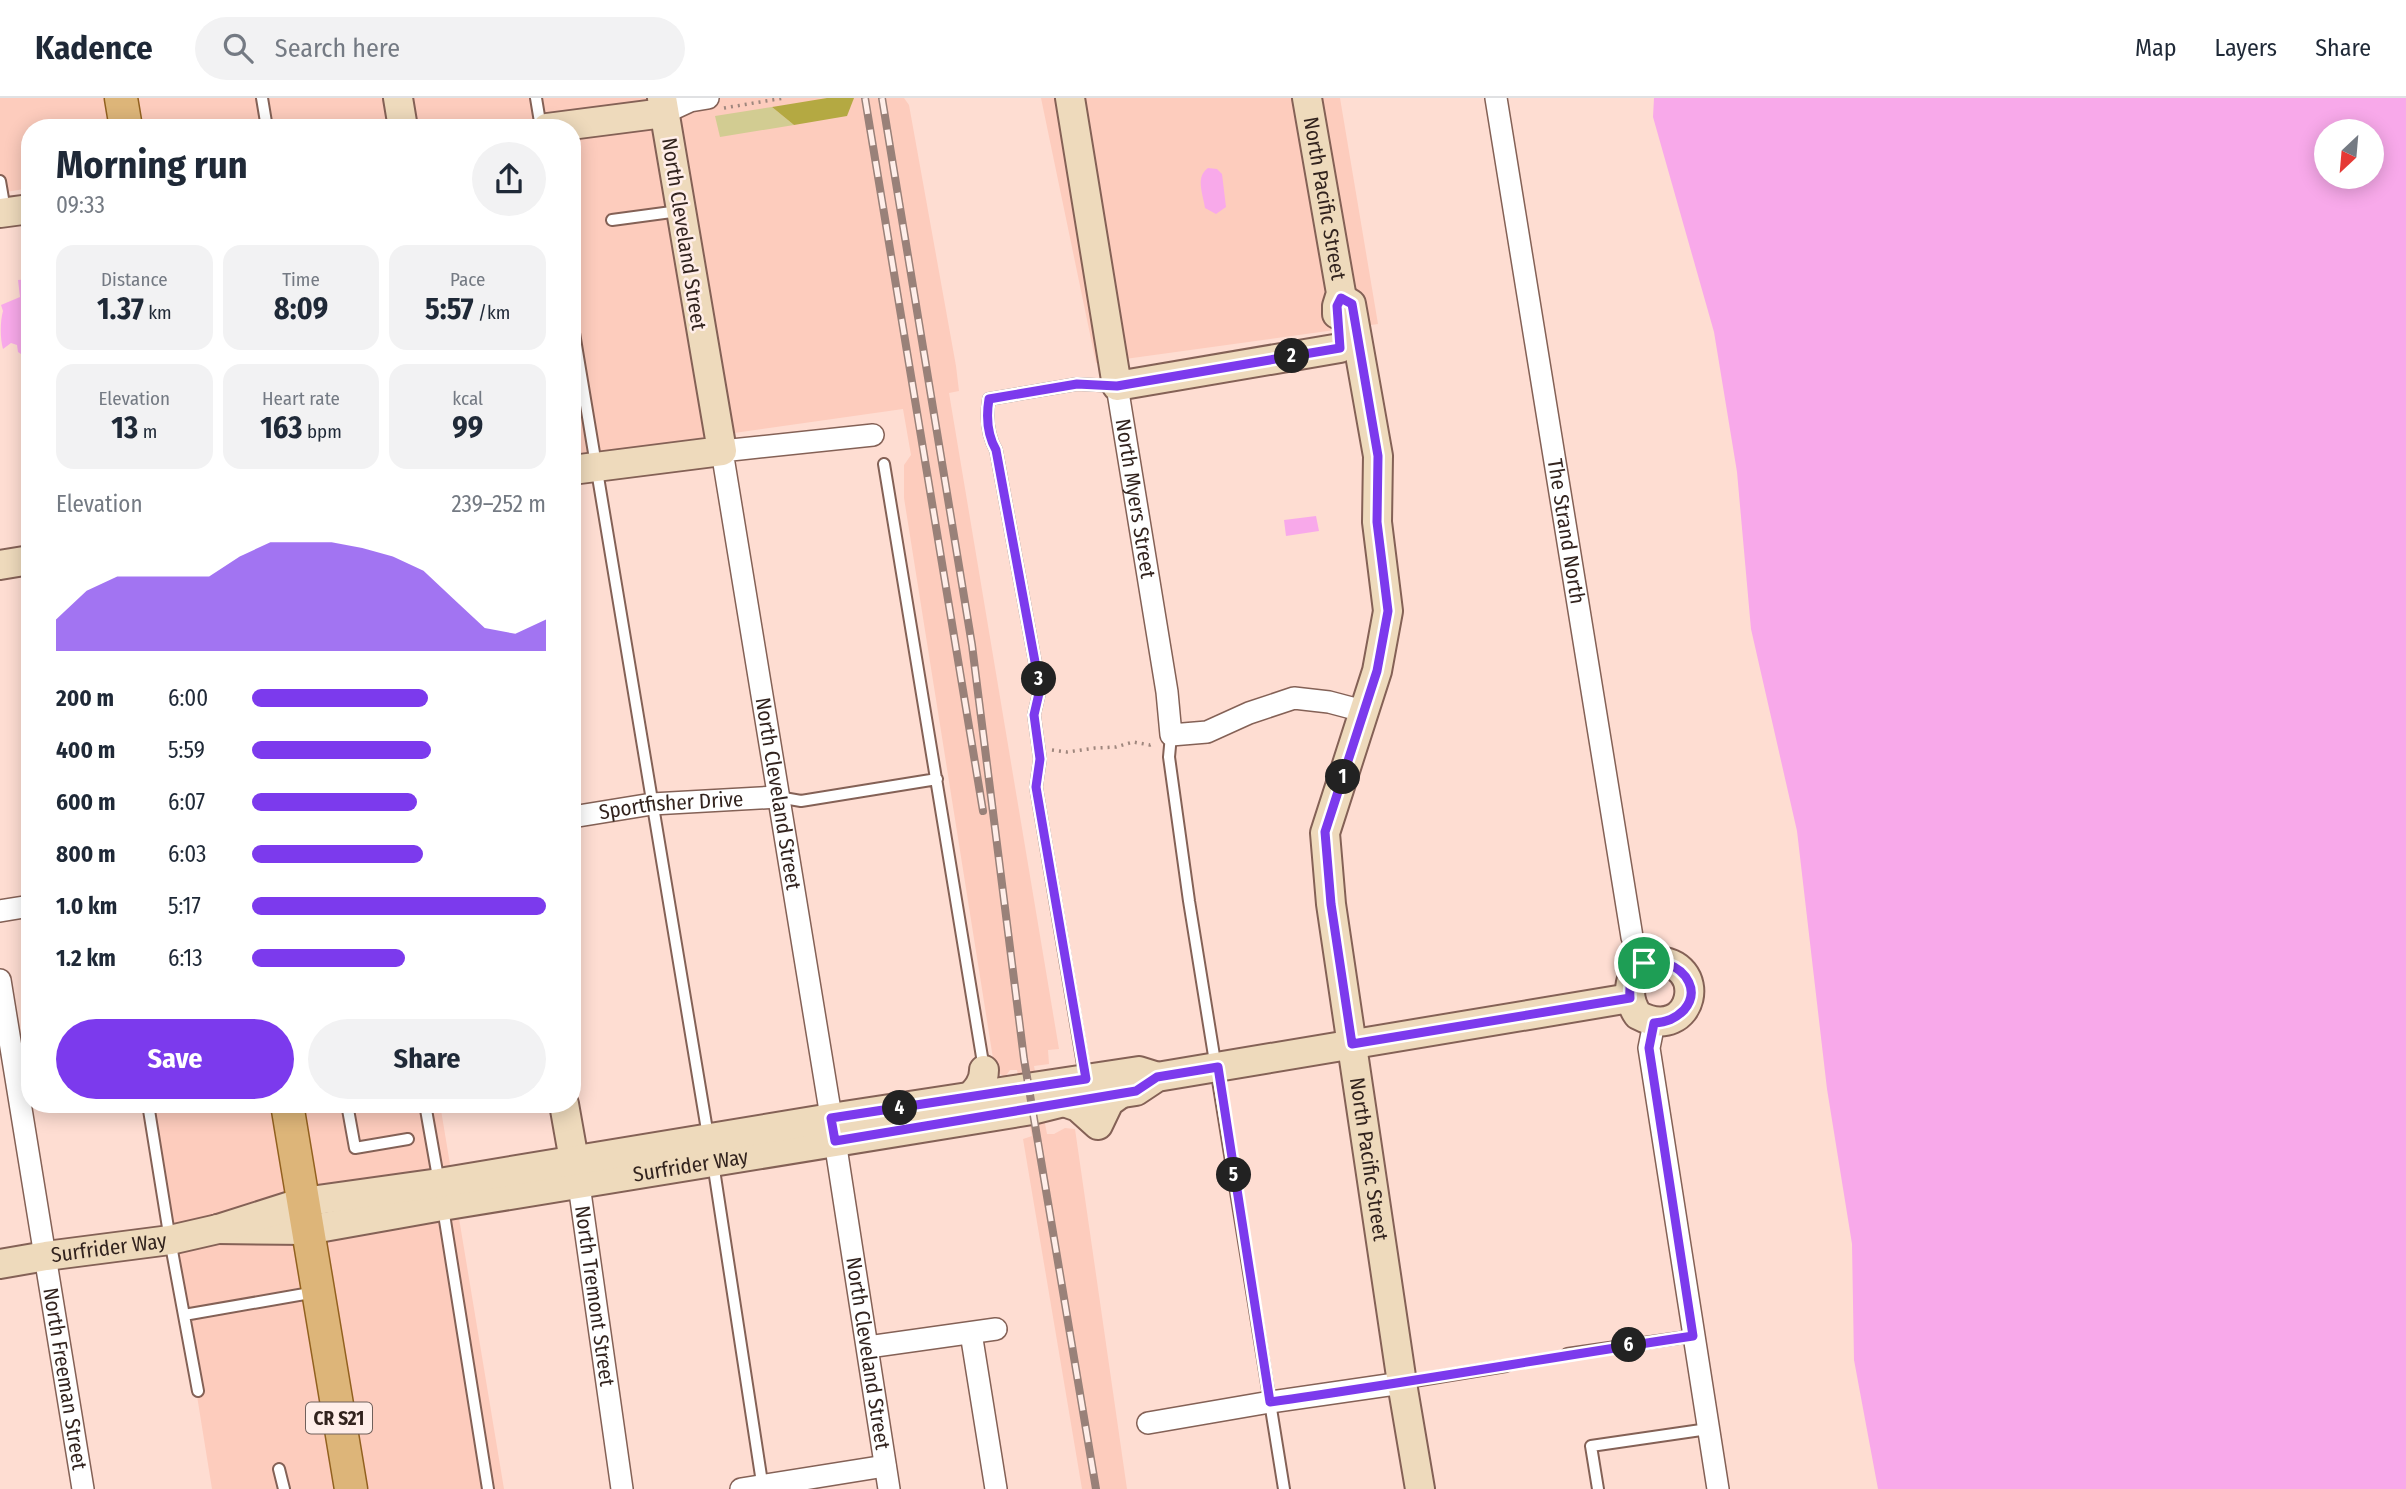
<!DOCTYPE html>
<html lang="en">
<head>
<meta charset="utf-8">
<style>
	body { margin:0; font-family:"Fira Sans Condensed",sans-serif; background:#f2f2f3; color:#1f2937; height:100vh; display:flex; flex-direction:column; font-size:26px; white-space:nowrap }
	* { box-sizing:border-box; margin:0 }
	p { font-size:23px; color:#747a83 }
	.icon { flex:none; width:38px; height:38px; fill:none; stroke:currentColor; stroke-width:2; stroke-linecap:round; stroke-linejoin:round }
	.map { position:relative; flex:1; overflow:hidden }
	.drawer { position:absolute; left:21px; top:21px; width:560px; height:994px; display:flex; flex-direction:column; background:#fff; border-radius:28px; box-shadow:0 4px 18px #0003 }
	.drawer>* { flex:none }
	.needle { width:46px; rotate:206deg }
	.controls { position:absolute; left:2314px; top:21px; display:grid; gap:14px }
	.controls a { display:grid; place-items:center; width:70px; height:70px; border-radius:50%; background:#fff; box-shadow:0 4px 18px #0003; font-size:35px }
	.pin { position:absolute; display:grid; place-items:center; width:60px; height:60px; color:#fff; margin:-30px; border:4px solid #fff; border-radius:50%; box-shadow:0 2px 7px #0007 }
	.km { position:absolute; width:35px; height:35px; margin:-18px; border-radius:50%; background:#222; color:#fff; font-size:19px; line-height:35px; text-align:center }
	.round { display:grid; place-items:center; flex:none; width:74px; height:74px; border-radius:37px; background:#f2f2f3 }
	.head { display:flex; align-items:center; justify-content:space-between; height:119px; padding:0 35px }
	h1 { font-size:38px; font-weight:700; line-height:52px }
	.stats { display:grid; grid-template-columns:repeat(3,1fr); gap:10px; height:119px; padding:7px 35px }
	.stats div { display:grid; align-content:center; border-radius:18px; background:#f2f2f3; text-align:center }
	.stats b { font-size:30px; font-weight:700 }
	.stats small { font-size:19px; font-weight:400 }
	.stats p { font-size:19px }
	.chart { height:196px; padding:14px 35px }
	.chart p { display:flex; justify-content:space-between }
	.chart svg { width:100%; height:126px; margin-top:7px; fill:#7c3aed; opacity:.7 }
	.action { display:flex; gap:14px; margin-top:auto; padding:14px 35px }
	.action a { flex:1; height:80px; border-radius:42px; background:#7c3aed; color:#fff; font-size:28px; font-weight:700; line-height:80px; text-align:center }
	.action a+a { background:#f2f2f3; color:#1f2937 }
	ul { padding:0 35px; list-style:none; font-size:23px }
	li { display:grid; grid-template-columns:112px 84px 1fr; align-items:center; height:52px }
	li i { height:18px; border-radius:9px; background:#7c3aed }
	header { display:flex; align-items:center; gap:42px; box-sizing:border-box; height:98px; padding:0 35px; background:#fff; border-bottom:2px solid #e0e1e3 }
	header strong { font-size:33px }
	nav { display:flex; gap:38px; margin-inline-start:auto; font-size:24px }
	.search { width:490px; height:63px; background:#f2f2f3; display:flex; align-items:center; gap:18px; box-sizing:border-box; padding:0 24px; border-radius:38px; color:#747a83; font-size:26px }
	.map>svg:first-child { display:block }
	.built { fill:#fdccbd }
	.green { fill:#d2cc92 }
	.forest { fill:#b4a942 }
	.water { fill:#f8a9ea; fill-rule:evenodd }
	.lines { fill:none; stroke-linecap:round; stroke-linejoin:round }
	.lane-casing { stroke:#846156; stroke-width:14 }
	.street-casing { stroke:#846156; stroke-width:24 }
	.secondary-casing { stroke:#846156; stroke-width:32 }
	.primary-casing { stroke:#92611f; stroke-width:35 }
	.path { stroke:#9f877e; stroke-width:3.5; stroke-dasharray:2 5; stroke-linecap:butt }
	.lane { stroke:#fff; stroke-width:10 }
	.street { stroke:#fff; stroke-width:21 }
	.secondary { stroke:#eedabc; stroke-width:28 }
	.primary { stroke:#ddb579; stroke-width:32 }
	.rail-casing { stroke:#998179; stroke-width:8 }
	.rail { stroke:#ffeee9; stroke-width:5; stroke-dasharray:16; stroke-linecap:butt }
	.route-casing { stroke:#fff; stroke-width:14 }
	.route { stroke:#7c3aed; stroke-width:9 }
	.labels { text-anchor:middle; dominant-baseline:central; stroke-width:5; stroke-linejoin:round; paint-order:stroke }
	.shield { fill:#ffeee9; stroke:#70605b; stroke-width:2 }
	.shield-label { font-size:19px; font-weight:bold; fill:#32231e }
	.street-label { font-size:21px; fill:#32231e; stroke:#ffeee9 }
</style>
</head>
<body>
<header>
<strong>Kadence</strong>
<div class="search"><svg class="icon" aria-label="search" viewBox="0 0 24 24"><circle cx="10" cy="10" r="6"/><path d="M15 15l6 6"/></svg>Search here</div>
<nav><a>Map</a><a>Layers</a><a>Share</a></nav>
</header>
<div class="map">
<svg width="2406" height="1391" viewBox="0 0 2406 1391">
	<rect width="100%" height="100%" fill="#feddd2"/>
	<!-- built -->
	<path class="built" d="M0,0H904L909,7L956,268L959,293L949,295L1059,951L1048,952L1049,966L1034,968L1047,1036H1054L1065,1030L1075,1031L1127,1391H1082L1023,1041L1032,1038L1017,972H1010L1005,979L995,973L904,400V367L911,357L903,311L572,358V30H30V90L0,95Z
		M1041,0H1340L1378,226L1096,265Z
		M150,1006H440L504,1391H212Z"/>
	<!-- green -->
	<path class="green" d="M772,9L794,27L720,39L715,18Z"/>
	<!-- forest -->
	<path class="forest" d="M827,0H854L847,18L794,27L772,9Z"/>
	<!-- water -->
	<path class="water" d="M1654,0H2406V1391H1878L1854,1262L1852,1146L1827,991L1797,733L1751,531L1737,374L1714,234L1653,19ZM2371,33V79H2326V33Z
		M1208,70L1217,71L1222,76L1226,109L1216,116L1205,110C1203,96 1195,79 1208,70Z
		M30,181V254L24,258L18,254L17,247L11,245L3,251C0,241 0,223 3,213L1,207L20,199L18,182Z
		M1316,418L1319,433L1286,438L1284,422Z"/>
	<g class="lines">
		<!-- lane casing -->
		<g class="lane-casing">
			<path id="lane" d="M262,0L267,30
				M536,0L541,30
				M0,83L5,112
				M612,122L679,113
				M572,223L708,1038
				M884,366L984,971
				M1171,637L1169,659L1189,803L1284,1391
				M778,699L801,703L937,681
				M1085,978L1036,689L1040,661L1034,617L1040,591L996,352C987,336 986,319 989,301L1077,286L1115,288
				M148,1006L170,1142L198,1293
				M347,1006L355,1050L408,1041
				M425,1006L439,1085
				M713,1065L763,1391
				M443,1110L488,1391
				M184,1217L316,1194
				M1567,1256L1693,1238
				M1402,1285L1506,1268
				M279,1371L284,1391
				M1598,1391L1591,1348L1708,1331"/>
		</g>
		<!-- street casing -->
		<g class="street-casing">
			<g id="street">
				<path id="s1" d="M1496,0L1632,839L1644,865"/>
				<path d="M664,15L690,3L708,0"/>
				<path id="s2" d="M1117,288L1167,594L1171,637L1207,634L1249,615L1294,600L1329,604L1363,613"/>
				<path id="s3" d="M873,337L722,353L835,1043L889,1391"/>
				<path id="s4" d="M572,719L652,706L778,699"/>
				<path d="M0,813L30,808"/>
				<path id="s5" d="M0,882L83,1391"/>
				<path d="M1654,925L1649,950L1718,1391"/>
				<path id="s6" d="M579,1087L622,1391"/>
				<path d="M971,1235L996,1391"/>
				<path d="M868,1249L996,1231"/>
				<path d="M1148,1325L1270,1304L1402,1285"/>
				<path d="M741,1391L885,1368"/>
			</g>
		</g>
		<!-- secondary casing -->
		<g class="secondary-casing">
			<g id="secondary">
				<path d="M398,0L403,30"/>
				<path d="M1070,0L1117,288L1340,250"/>
				<path id="s7" d="M1307,0L1341,195L1337,208V216"/>
				<path d="M547,30L664,15"/>
				<path d="M0,115L30,111"/>
				<path id="s8" d="M1341,200L1351,206L1378,358L1377,424L1388,513L1377,573L1325,735L1331,806L1402,1285L1420,1391"/>
				<path d="M572,372L722,353L662,0"/>
				<path d="M0,467L30,462"/>
				<path d="M1652,863C1712,861 1694,947 1638,917C1625,899 1627,869 1652,863Z"/>
				<path d="M969,1000C977,992 984,984 984,972"/>
				<path d="M1064,1004L1078,1009L1098,1027L1109,1004L1120,996"/>
				<path d="M564,1006L577,1079"/>
				<path id="s9" d="M218,1131L307,1132L442,1108L1032,1012L1064,1004L1136,993L1157,979L1630,900"/>
				<path id="s10" d="M0,1166L46,1158L170,1142L218,1131L303,1104L439,1085L831,1020L1086,981L1139,973L1155,978"/>
			</g>
		</g>
		<!-- primary casing -->
		<g class="primary-casing">
			<path id="primary" d="M121,0L126,30
				M287,1006L351,1391"/>
		</g>
		<!-- path -->
		<path class="path" d="M724,10L784,0
			M1052,652L1067,654L1095,650L1116,649L1133,644L1150,647L1154,645
			M1521,1265L1555,1259"/>
		<!-- lane -->
		<use href="#lane" class="lane"/>
		<!-- street -->
		<use href="#street" class="street"/>
		<!-- secondary -->
		<use href="#secondary" class="secondary"/>
		<!-- primary -->
		<use href="#primary" class="primary"/>
		<!-- rail casing -->
		<g class="rail-casing">
			<path id="rail" d="M865,0L983,713
				M882,0L972,547L1024,961L1096,1391"/>
		</g>
		<!-- rail -->
		<use href="#rail" class="rail"/>
	</g>
	<g class="lines">
		<!-- route casing -->
		<g class="route-casing">
			<path id="route" d="M1341,200L1352,206L1378,358L1377,424L1388,513L1377,573L1325,734L1331,806L1352,946L1630,900C1625,832 1717,873 1684,912C1675,921 1667,924 1654,925L1649,950L1693,1238C1552,1259 1412,1284 1270,1304L1218,969L1157,979L1136,993L835,1043L831,1020L1086,981L1036,689L1040,661L1034,617L1040,591L996,352C987,336 986,319 989,301L1077,286L1117,288L1340,250L1337,208Z"/>
		</g>
		<!-- route -->
		<use href="#route" class="route"/>
	</g>
	<g class="labels">
		<!-- shield labels -->
		<rect class="shield" x="306" y="1304.5" width="66" height="31" rx="5"/>
		<g class="shield-label">
			<text x="339" y="1320">CR S21</text>
		</g>
		<!-- street labels -->
		<g class="street-label">
			<text stroke="none"><textPath href="#s7" startOffset="102">North Pacific Street</textPath></text>
			<text transform="translate(684 136) rotate(81)">North Cleveland Street</text>
			<text stroke="none"><textPath href="#s2" startOffset="114">North Myers Street</textPath></text>
			<text stroke="none"><textPath href="#s1" startOffset="439">The Strand North</textPath></text>
			<text stroke="none"><textPath href="#s3" startOffset="499">North Cleveland Street</textPath></text>
			<text stroke="none"><textPath href="#s4" startOffset="100">Sportfisher Drive</textPath></text>
			<text stroke="none"><textPath href="#s8" startOffset="882">North Pacific Street</textPath></text>
			<text stroke="none"><textPath href="#s9" startOffset="478">Surfrider Way</textPath></text>
			<text stroke="none"><textPath href="#s10" startOffset="110">Surfrider Way</textPath></text>
			<text stroke="none"><textPath href="#s6" startOffset="112">North Tremont Street</textPath></text>
			<text stroke="none"><textPath href="#s3" startOffset="1066">North Cleveland Street</textPath></text>
			<text stroke="none"><textPath href="#s5" startOffset="404">North Freeman Street</textPath></text>
		</g>
	</g>
</svg>
<div class="controls">
<a><svg class="needle" viewBox="-14 -14 28 28"><path d="M0-13l5 13h-10z" fill="#e53935"/><path d="M0 13l5-13h-10z" fill="#747a83"/></svg></a>
</div>
<div class="pin" style="left:1644px;top:865px;background:#1e9e55"><svg class="icon" aria-label="arrive" viewBox="0 0 24 24"><path d="M6 21V4h12l-3 4 3 4H6"/></svg></div>
<b class="km" style="left:1343px;top:679px">1</b>
<b class="km" style="left:1292px;top:258px">2</b>
<b class="km" style="left:1039px;top:581px">3</b>
<b class="km" style="left:900px;top:1010px">4</b>
<b class="km" style="left:1234px;top:1077px">5</b>
<b class="km" style="left:1629px;top:1247px">6</b>
<section class="drawer">
<div class="head"><div><h1>Morning run</h1><p>09:33</p></div><a class="round"><svg class="icon" aria-label="share" viewBox="0 0 24 24"><path d="M12 15V3M7 8l5-5 5 5M5 13v7h14v-7"/></svg></a></div>
<div class="stats">
<div><p>Distance</p><b>1.37<small> km</small></b></div>
<div><p>Time</p><b>8:09</b></div>
<div><p>Pace</p><b>5:57<small> /km</small></b></div>
</div>
<div class="stats">
<div><p>Elevation</p><b>13<small> m</small></b></div>
<div><p>Heart rate</p><b>163<small> bpm</small></b></div>
<div><p>kcal</p><b>99</b></div>
</div>
<div class="chart"><p><span>Elevation</span>239–252 m</p>
<svg viewBox="0 0 160 44" preserveAspectRatio="none"><path d="M0 44V33L10 23L20 18L30 18L40 18L50 18L60 11L70 6L80 6L90 6L100 8L110 11L120 16L130 26L140 36L150 38L160 33V44z"/></svg>
</div>
<ul>
<li><b>200 m</b>6:00<i style="width:60%"></i></li>
<li><b>400 m</b>5:59<i style="width:61%"></i></li>
<li><b>600 m</b>6:07<i style="width:56%"></i></li>
<li><b>800 m</b>6:03<i style="width:58%"></i></li>
<li><b>1.0 km</b>5:17<i style="width:100%"></i></li>
<li><b>1.2 km</b>6:13<i style="width:52%"></i></li>
</ul>
<div class="action"><a>Save</a><a>Share</a></div>
</section>
</div>
</body>
</html>
